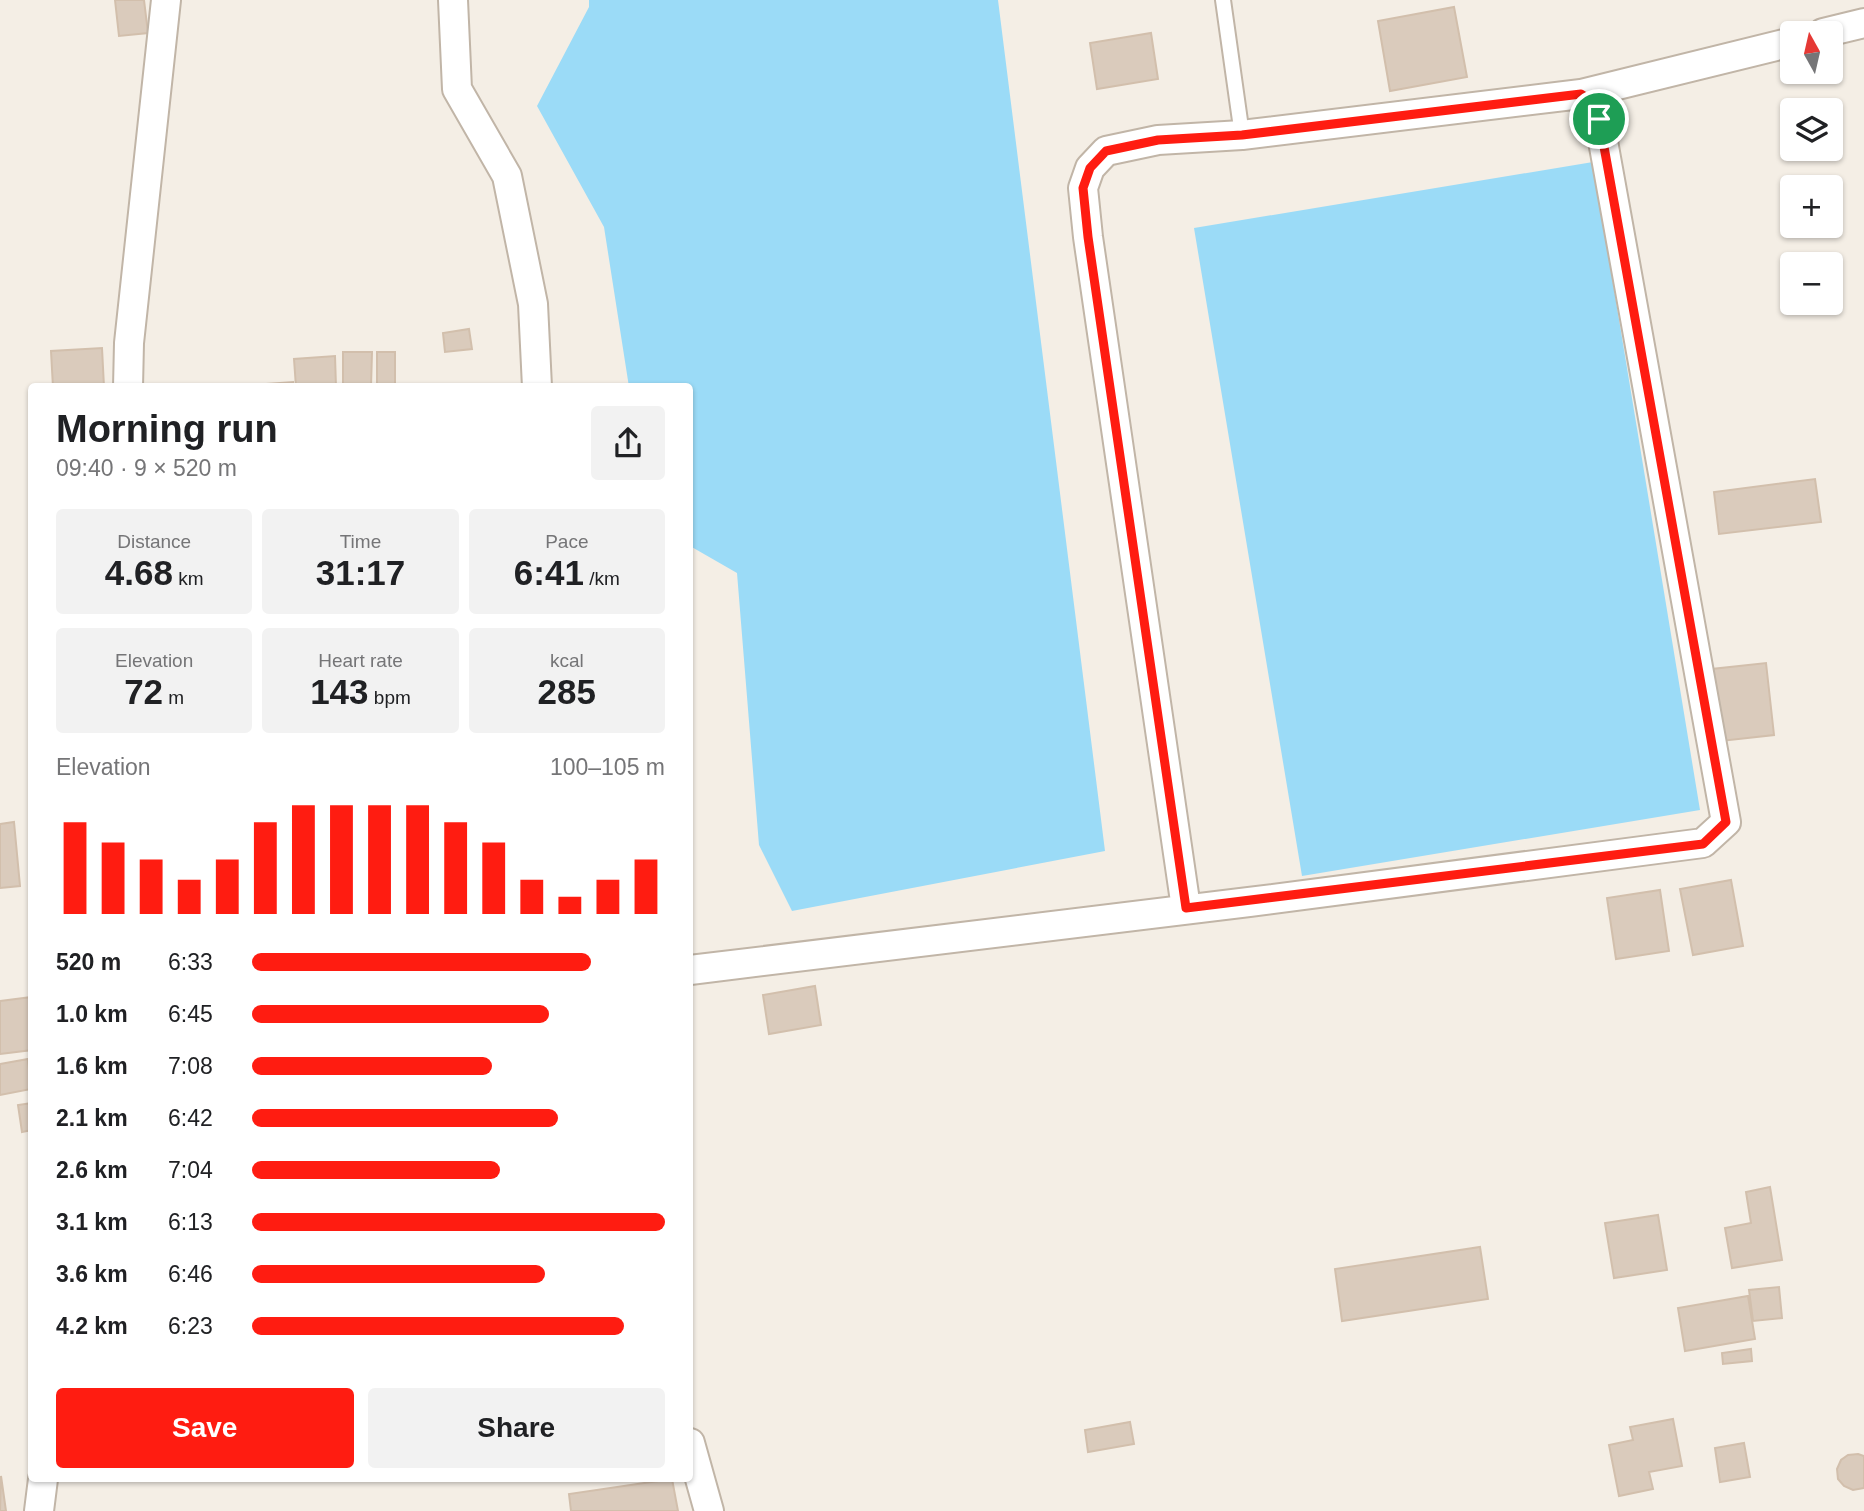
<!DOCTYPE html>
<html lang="en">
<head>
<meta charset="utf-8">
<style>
	body { margin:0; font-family:Helvetica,sans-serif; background:#f2f2f2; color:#202124; height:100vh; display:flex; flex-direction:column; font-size:26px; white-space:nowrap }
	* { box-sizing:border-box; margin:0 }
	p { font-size:23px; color:#757577 }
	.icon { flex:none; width:38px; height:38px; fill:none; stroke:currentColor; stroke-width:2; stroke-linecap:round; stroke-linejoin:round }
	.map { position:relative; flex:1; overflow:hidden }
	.side { position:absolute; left:28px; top:383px; width:665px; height:1099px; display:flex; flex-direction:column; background:#fff; border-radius:7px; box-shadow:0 2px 5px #0004 }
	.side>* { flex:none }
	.needle { width:46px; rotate:352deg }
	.tools { position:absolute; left:1780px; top:21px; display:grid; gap:14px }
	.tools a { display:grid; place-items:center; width:63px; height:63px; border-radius:7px; background:#fff; box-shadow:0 2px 5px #0004; font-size:35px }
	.pin { position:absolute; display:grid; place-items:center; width:60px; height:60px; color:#fff; margin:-30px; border:4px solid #fff; border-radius:50%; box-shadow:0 2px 7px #0007 }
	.round { display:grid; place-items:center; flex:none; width:74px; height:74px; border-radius:7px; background:#f2f2f2 }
	.summary { display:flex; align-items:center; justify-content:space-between; height:119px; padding:0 28px }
	h1 { font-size:38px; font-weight:800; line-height:52px }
	.stats { display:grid; grid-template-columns:repeat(3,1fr); gap:10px; height:119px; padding:7px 28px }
	.stats div { display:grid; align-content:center; border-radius:7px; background:#f2f2f2; text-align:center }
	.stats b { font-size:35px; font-weight:800 }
	.stats small { font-size:19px; font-weight:400 }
	.stats p { font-size:19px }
	.chart { height:196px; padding:14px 28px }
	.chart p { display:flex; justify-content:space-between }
	.chart svg { width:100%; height:126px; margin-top:7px; stroke:#ff1c11; stroke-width:6 }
	.button { display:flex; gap:14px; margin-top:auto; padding:14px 28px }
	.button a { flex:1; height:80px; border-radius:7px; background:#ff1c11; color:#fff; font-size:28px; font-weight:800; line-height:80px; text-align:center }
	.button a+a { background:#f2f2f2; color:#202124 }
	ul { padding:0 28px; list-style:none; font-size:23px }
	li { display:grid; grid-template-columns:112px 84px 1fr; align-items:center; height:52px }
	li i { height:18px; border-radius:9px; background:#ff1c11 }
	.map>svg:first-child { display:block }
	.water { fill:#9bdbf7 }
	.building { fill:#dacbbc; stroke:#d2bfac; stroke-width:2 }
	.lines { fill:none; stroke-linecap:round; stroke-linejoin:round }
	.service-casing { stroke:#c1b5a7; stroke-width:18 }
	.minor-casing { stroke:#c1b5a7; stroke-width:32 }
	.service { stroke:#fff; stroke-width:14 }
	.minor { stroke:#fff; stroke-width:28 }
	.route-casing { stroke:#fff; stroke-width:14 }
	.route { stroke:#ff1c11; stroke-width:9 }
</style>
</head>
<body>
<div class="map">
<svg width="1864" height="1511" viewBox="0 0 1864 1511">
	<rect width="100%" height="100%" fill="#f4eee5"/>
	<!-- water -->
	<path class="water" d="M589,0H998L1105,851L792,911L759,845L737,573L690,546V387H629L604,227L537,106L589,7Z
		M1593,162L1700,810L1302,876L1194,228Z"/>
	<!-- building -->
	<path class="building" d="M115,0H144L148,33L119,36Z
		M1454,7L1467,77L1390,91L1378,21Z
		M1151,33L1158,79L1097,89L1090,43Z
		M469,329L472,349L445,352L443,333Z
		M102,348L104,387H53L51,351Z
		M343,352H372L371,387H343Z
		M377,352H395V387H377Z
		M335,356L336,387H296L294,359Z
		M293,382V387H267V384Z
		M1815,479L1821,522L1719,534L1714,492Z
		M1766,663L1774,735L1721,741L1712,669Z
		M14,822L20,886L0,888V824Z
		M1731,880L1743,946L1693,955L1680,889Z
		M1660,890L1669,951L1616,959L1607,898Z
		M815,986L821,1025L769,1034L763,995Z
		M32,997V1050L0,1054V1001Z
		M28,1059L31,1089L0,1095V1064Z
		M32,1103V1130L22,1132L18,1105Z
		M1770,1187L1782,1260L1732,1268L1725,1228L1751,1223L1746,1192Z
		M1658,1215L1667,1270L1614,1278L1605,1223Z
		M1480,1247L1488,1299L1342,1321L1335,1269Z
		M1779,1287L1782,1318L1753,1321L1749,1290Z
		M1748,1296L1755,1339L1685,1351L1678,1308Z
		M1751,1349L1752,1361L1723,1364L1722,1353Z
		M1673,1419L1682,1466L1649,1472L1653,1489L1619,1496L1609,1445L1633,1440L1630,1427Z
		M1130,1422L1134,1444L1088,1452L1085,1430Z
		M1744,1443L1750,1477L1720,1482L1715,1448Z
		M1858,1454L1864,1456V1488L1853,1490L1844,1486L1838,1479L1837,1469L1841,1460L1848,1455Z
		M1,1476L6,1511H0Z
		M672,1479L678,1511H571L569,1494Z"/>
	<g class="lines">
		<!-- service casing -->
		<g class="service-casing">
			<path id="service" d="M1223,0L1242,135"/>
		</g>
		<!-- minor casing -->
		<g class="minor-casing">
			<path id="minor" d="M453,0L457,89L507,176L533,304L537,387
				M1823,33L1864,23
				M1581,94L1792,42
				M128,387L129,343L166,0
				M690,970L1249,902L1703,843L1726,822L1599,119L1593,102L1581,94L1242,135L1158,140L1106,151L1090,168L1083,188L1088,237L1186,908
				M690,1443L709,1511
				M39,1511L43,1479"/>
		</g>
		<!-- service -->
		<use href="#service" class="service"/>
		<!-- minor -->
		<use href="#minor" class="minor"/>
	</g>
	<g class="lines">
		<!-- route casing -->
		<g class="route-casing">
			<path id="route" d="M1581,94L1593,102L1599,119L1726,822L1703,844L1186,908L1088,237L1083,188L1090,168L1106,151L1158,140L1242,135Z"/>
		</g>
		<!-- route -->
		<use href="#route" class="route"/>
	</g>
</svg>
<div class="tools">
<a><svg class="needle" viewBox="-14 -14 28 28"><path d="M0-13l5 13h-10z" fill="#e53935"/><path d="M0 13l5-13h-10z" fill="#757577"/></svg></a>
<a><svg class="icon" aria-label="layers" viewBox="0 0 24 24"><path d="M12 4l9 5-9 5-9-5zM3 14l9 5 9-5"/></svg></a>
<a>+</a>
<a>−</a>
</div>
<div class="pin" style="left:1599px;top:119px;background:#1e9e55"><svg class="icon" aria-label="arrive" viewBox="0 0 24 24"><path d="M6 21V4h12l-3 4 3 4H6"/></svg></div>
<section class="side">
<div class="summary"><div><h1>Morning run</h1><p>09:40 · 9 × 520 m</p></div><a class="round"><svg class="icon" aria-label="share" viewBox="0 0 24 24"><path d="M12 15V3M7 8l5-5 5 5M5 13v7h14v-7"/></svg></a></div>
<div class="stats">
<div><p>Distance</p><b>4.68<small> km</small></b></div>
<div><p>Time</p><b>31:17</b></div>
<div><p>Pace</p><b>6:41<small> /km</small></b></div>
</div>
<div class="stats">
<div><p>Elevation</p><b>72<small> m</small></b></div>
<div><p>Heart rate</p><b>143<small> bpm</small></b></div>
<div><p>kcal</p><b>285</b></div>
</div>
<div class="chart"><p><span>Elevation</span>100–105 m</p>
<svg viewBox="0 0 160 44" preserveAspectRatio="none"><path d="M5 44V12M15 44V19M25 44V25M35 44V32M45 44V25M55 44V12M65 44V6M75 44V6M85 44V6M95 44V6M105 44V12M115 44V19M125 44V32M135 44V38M145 44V32M155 44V25"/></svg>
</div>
<ul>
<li><b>520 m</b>6:33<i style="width:82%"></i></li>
<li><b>1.0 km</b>6:45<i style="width:72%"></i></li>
<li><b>1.6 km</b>7:08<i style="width:58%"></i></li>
<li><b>2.1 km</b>6:42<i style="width:74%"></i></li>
<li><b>2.6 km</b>7:04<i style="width:60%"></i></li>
<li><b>3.1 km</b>6:13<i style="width:100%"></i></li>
<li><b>3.6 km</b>6:46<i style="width:71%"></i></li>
<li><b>4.2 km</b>6:23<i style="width:90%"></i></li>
</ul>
<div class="button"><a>Save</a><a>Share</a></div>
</section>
</div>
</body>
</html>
